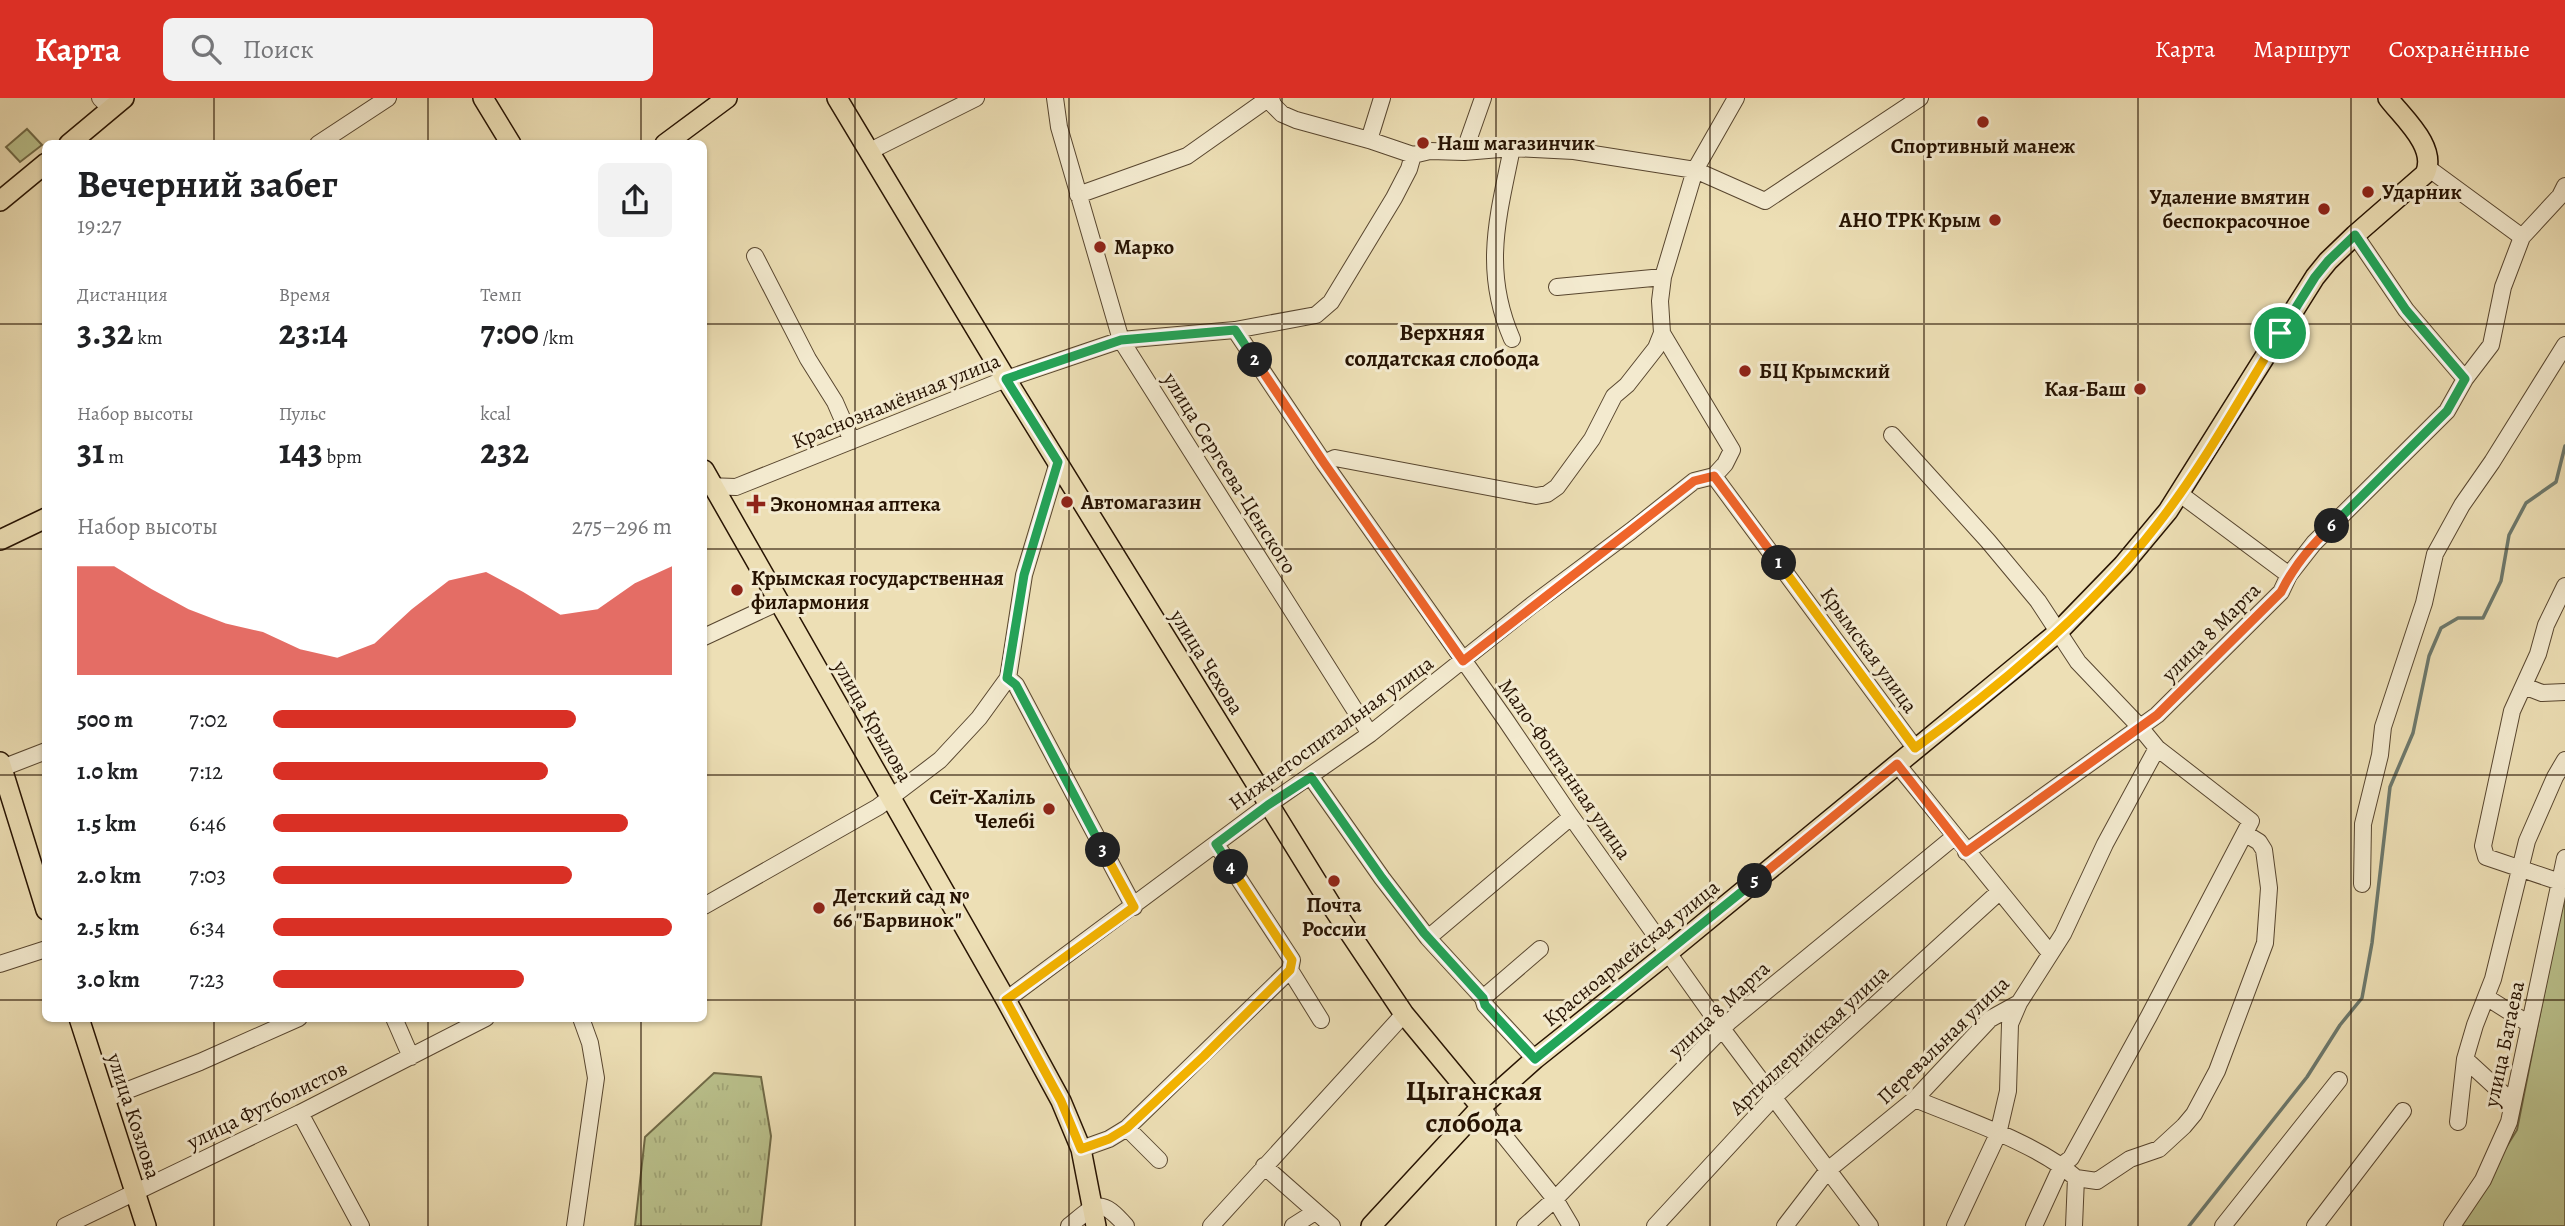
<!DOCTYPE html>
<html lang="ru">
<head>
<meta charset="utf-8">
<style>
	body { margin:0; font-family:Alegreya,serif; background:#f2f2f2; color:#202124; height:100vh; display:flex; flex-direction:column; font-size:26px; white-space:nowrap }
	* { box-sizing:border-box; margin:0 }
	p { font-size:23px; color:#757577 }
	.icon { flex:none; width:38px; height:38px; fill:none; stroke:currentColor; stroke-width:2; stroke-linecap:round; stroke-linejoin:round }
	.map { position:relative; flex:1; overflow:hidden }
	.details { position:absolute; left:42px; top:42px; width:665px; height:882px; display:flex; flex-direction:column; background:#fff; border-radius:10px; box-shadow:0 2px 5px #0004 }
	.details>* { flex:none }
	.pin { position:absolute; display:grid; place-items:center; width:60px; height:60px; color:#fff; margin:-30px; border:4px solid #fff; border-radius:50%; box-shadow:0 2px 7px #0007 }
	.km { position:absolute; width:35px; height:35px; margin:-18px; border-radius:50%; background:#222; color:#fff; font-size:19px; line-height:35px; text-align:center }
	.round { display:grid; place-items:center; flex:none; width:74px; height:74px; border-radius:10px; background:#f2f2f2 }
	.overview { display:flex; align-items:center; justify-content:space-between; height:119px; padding:0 35px }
	h1 { font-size:38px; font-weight:700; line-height:52px }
	.figures { display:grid; grid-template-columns:repeat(3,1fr); gap:10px; height:119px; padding:7px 35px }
	.figures div { display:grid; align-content:center }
	.figures b { font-size:35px; font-weight:700 }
	.figures small { font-size:19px; font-weight:400 }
	.figures p { font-size:19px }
	.chart { height:196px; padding:14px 35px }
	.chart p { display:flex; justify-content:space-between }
	.chart svg { width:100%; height:126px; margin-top:7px; fill:#d93025; opacity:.7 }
	ul { padding:0 35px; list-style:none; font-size:23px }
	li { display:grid; grid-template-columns:112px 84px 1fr; align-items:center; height:52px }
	li i { height:18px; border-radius:9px; background:#d93025 }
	header { display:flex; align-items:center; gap:42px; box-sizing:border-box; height:98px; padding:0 35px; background:#d93025; color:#fff }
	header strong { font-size:33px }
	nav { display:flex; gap:38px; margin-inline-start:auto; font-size:24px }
	.search { width:490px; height:63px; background:#f2f2f2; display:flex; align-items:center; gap:18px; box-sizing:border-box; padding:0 24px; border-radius:10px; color:#757577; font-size:26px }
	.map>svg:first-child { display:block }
	.green { fill:#bac18c; stroke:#706a47; stroke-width:2 }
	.park { fill:url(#park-tufts); stroke:#706a47; stroke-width:2 }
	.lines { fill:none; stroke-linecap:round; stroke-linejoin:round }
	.stream { stroke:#6c786c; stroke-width:3.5 }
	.minor-casing { stroke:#58462f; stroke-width:18 }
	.major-casing { stroke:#271302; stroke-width:22 }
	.minor { stroke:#f3eacf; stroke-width:16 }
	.major { stroke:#eddfb5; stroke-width:19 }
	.split-1-casing { stroke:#fff; stroke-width:14 }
	.split-2-casing { stroke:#fff; stroke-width:14 }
	.split-3-casing { stroke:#fff; stroke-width:14 }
	.split-4-casing { stroke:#fff; stroke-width:14 }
	.split-5-casing { stroke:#fff; stroke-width:14 }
	.split-6-casing { stroke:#fff; stroke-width:14 }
	.split-7-casing { stroke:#fff; stroke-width:14 }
	.split-1 { stroke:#f5b400; stroke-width:9 }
	.split-2 { stroke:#f0652b; stroke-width:9 }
	.split-3 { stroke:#22a559; stroke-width:9 }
	.split-4 { stroke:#f5b400; stroke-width:9 }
	.split-5 { stroke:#22a559; stroke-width:9 }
	.split-6 { stroke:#f0652b; stroke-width:9 }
	.split-7 { stroke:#22a559; stroke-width:9 }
	.grid { fill:none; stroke:#271302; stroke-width:2; stroke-opacity:0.55 }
	.poi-dot { fill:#8f2418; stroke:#f3eacf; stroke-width:2.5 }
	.labels { text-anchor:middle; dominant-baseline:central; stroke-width:6; stroke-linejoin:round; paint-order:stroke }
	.poi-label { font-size:21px; font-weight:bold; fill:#271302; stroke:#f3eacf; text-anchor:start }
	.street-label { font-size:21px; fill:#271302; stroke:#f3eacf }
	.neighbourhood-label { font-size:23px; font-weight:bold; fill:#271302; stroke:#f3eacf }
	.district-label { font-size:28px; font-weight:bold; fill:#271302; stroke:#f3eacf }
</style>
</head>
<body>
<header>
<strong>Карта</strong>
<div class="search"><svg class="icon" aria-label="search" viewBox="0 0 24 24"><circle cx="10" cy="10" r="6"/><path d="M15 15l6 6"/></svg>Поиск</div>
<nav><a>Карта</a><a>Маршрут</a><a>Сохранённые</a></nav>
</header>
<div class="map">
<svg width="2565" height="1128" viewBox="0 0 2565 1128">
	<defs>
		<pattern id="park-tufts" width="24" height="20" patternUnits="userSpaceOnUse" patternTransform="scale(1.75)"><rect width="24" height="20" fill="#bac18c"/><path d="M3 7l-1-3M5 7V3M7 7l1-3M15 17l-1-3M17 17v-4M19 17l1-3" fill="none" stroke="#a0a577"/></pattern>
	</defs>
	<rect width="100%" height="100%" fill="#eddfb5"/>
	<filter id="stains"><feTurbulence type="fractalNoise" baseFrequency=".00286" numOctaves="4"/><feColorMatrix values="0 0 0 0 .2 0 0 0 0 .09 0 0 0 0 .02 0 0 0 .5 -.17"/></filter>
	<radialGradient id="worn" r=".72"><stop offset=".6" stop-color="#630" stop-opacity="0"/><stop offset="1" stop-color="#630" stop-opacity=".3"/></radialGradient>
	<!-- green -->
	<path class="green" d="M27,31L42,47L20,64L6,49Z
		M2565,789V1128H2457L2517,1032Z"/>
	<!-- park -->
	<path class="park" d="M714,975L761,979L771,1038L761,1128H635L645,1039Z"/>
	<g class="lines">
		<!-- stream -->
		<path class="stream" d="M2189,1128L2307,979L2340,927L2362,900L2372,845L2390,689L2413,635L2429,558L2441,530L2458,520H2483L2501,483L2509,437L2526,405L2556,384L2565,348"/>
		<!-- minor casing -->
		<g class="minor-casing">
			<path id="minor" d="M100,0L111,11
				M1055,0L1059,29L1121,242L1370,636
				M1271,0L1273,7L1282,16L1296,22L1369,42L1413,57
				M1369,42L1382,0
				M318,46L388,0
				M870,53L976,0
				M1464,54L1483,0
				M1413,57L1430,53L1464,54L1512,50L1574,53L1695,72L1765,103L1920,0
				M2428,70L2522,139
				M1078,97L1187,58L1269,0
				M2355,137L2406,212L2465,281
				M755,158L808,261L835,304L852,343
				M1557,189L1663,179
				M1235,232L1324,365L1505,621L1570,717L1723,932L1870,1128
				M1662,235L1732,352L1725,366L1714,378
				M1512,241C1482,172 1498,119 1512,50
				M1892,337L1988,443L2038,503L2078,564L2139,628L2157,650L2251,723L2149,918L2071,1060L2062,1067L2034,1128
				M1324,365L1335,360L1536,398L1547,396L1557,389L1592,341L1614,298L1627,287L1656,250L1662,235L1660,203L1663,179L1695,72L1736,0
				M1714,378L1915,650
				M706,388L736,389L1006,281L1121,242L1235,232L1316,217L1331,204L1394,100L1409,71L1413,57
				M2180,396L2289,477
				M704,539L779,504
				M1008,580L1016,587L1134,809
				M2524,588L2542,595L2565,594
				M1897,666L2050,855
				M2,670L46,653
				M1311,679L1382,780L1428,840L1483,900L1485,907L1535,961
				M1216,746L1292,862L1290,872L1321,922
				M1966,754L2157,617L2281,494L2289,477L2314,445L2447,313L2465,281L2491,247L2503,189L2522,139L2560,98L2565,88
				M2560,784L2486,759L2483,748L2512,613L2538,556L2546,527L2565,488
				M2362,786L2363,726L2380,657L2383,629L2424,505L2435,456L2462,407L2492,364L2565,247
				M704,808L878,709L940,662L979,620L1008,580L1024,477L1058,364
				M1428,840L1571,719
				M0,866L46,851
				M2486,899L2529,926
				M1483,900L1540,851
				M1006,902L1268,707L1370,636L1532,507L1631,433L1694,383L1714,378
				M394,920L411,959
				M2465,961L2513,1005
				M105,1001L200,964L299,920
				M1915,1001C1963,1021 2039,1046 2076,1080L2074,1128
				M1481,1009L1555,1101L1571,1128
				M300,1015L361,1128
				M2458,1024L2465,961L2475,927L2493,881L2527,743L2555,679L2565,662
				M1127,1030L1159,1062
				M1081,1051L1109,1041L1127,1030L1290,872
				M1264,1068L1332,1128
				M2076,1080L2097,1083L2130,1061L2159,1051L2184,1028L2194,1016L2217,973L2265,845L2269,790L2264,752L2259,744L2246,736
				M65,1128L300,1015L486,920
				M575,1128L596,980L590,945L581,920
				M1069,1128C1096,1106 1100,1098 1126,1128
				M1211,1128L1404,916
				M1293,1128L1315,1114
				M1525,1128L1555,1101L1730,923L1954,739
				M1655,1128L1774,999L1999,794
				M1785,1128L1828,1072L1915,1001L1990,921L2019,905L2063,836L2105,746L2157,650
				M1955,1128L1998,1036L2008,993L2010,926L2019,905
				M2223,1128L2339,982
				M2315,1128L2403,1013
				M2452,1128L2483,1082L2509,1024L2565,760"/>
		</g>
		<!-- major casing -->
		<g class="major-casing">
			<path id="major" d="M483,0L511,46
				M837,0L1006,281L1333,810L1404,916L1481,1009
				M69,46L124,0
				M665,46L727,0
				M0,103L46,65
				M704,372L1006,902L1061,1003L1081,1051L1096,1128
				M0,442L46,420
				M0,664L46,812
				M79,920L146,1128
				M1371,1128L1481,1009L1535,961L1669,854L2057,535L2123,467L2168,413L2315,179L2328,163L2355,137L2425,76C2438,49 2402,19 2388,0"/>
		</g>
		<!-- minor -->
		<use href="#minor" class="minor"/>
		<!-- major -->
		<use href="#major" class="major"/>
	</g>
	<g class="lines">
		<!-- split-1 casing -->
		<g class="split-1-casing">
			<path id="split-1" d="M1779,465L1915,650C1999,589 2093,510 2157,427C2203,368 2241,299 2280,235"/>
		</g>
		<!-- split-2 casing -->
		<g class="split-2-casing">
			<path id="split-2" d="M1255,262L1324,365L1463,563L1694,383L1714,378L1779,465"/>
		</g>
		<!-- split-3 casing -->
		<g class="split-3-casing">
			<path id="split-3" d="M1103,752L1016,587L1007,580L1024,477L1058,364L1006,281L1121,242L1235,232L1255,262"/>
		</g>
		<!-- split-4 casing -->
		<g class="split-4-casing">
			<path id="split-4" d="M1103,752L1134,809L1006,902L1061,1003L1081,1051L1109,1041L1127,1030L1204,958L1290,872L1292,862L1231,769"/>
		</g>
		<!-- split-5 casing -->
		<g class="split-5-casing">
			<path id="split-5" d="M1231,769L1216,746L1268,707L1311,679L1382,780L1424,835L1483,900L1485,907L1535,961L1755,783"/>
		</g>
		<!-- split-6 casing -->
		<g class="split-6-casing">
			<path id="split-6" d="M1755,783L1897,666L1966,754L2157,617L2281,494C2294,468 2311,447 2332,428"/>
		</g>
		<!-- split-7 casing -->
		<g class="split-7-casing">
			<path id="split-7" d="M2280,235L2315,179L2328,163L2355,137L2406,212L2465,281L2447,313L2332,428"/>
		</g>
		<!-- split-1 -->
		<use href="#split-1" class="split-1"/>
		<!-- split-2 -->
		<use href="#split-2" class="split-2"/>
		<!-- split-3 -->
		<use href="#split-3" class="split-3"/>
		<!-- split-4 -->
		<use href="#split-4" class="split-4"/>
		<!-- split-5 -->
		<use href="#split-5" class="split-5"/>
		<!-- split-6 -->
		<use href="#split-6" class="split-6"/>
		<!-- split-7 -->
		<use href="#split-7" class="split-7"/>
	</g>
	<!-- grid -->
	<path class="grid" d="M214,0V46M428,0V46M641,0V46M855,0V1128M1069,0V1128M1282,0V1128M1496,0V1128M1710,0V1128M1924,0V1128M2138,0V1128M2351,0V1128M0,226H46M704,226H2565M0,451H46M704,451H2565M0,677H46M704,677H2565M0,902H46M704,902H2565M214,920V1128M428,920V1128M641,920V1128"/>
	<!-- markers -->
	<g class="poi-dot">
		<circle cx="1983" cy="24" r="7"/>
		<circle cx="1423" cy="45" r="7"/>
		<circle cx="2368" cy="94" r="7"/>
		<circle cx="2324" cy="111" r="7"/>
		<circle cx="1995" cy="122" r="7"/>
		<circle cx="1100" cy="149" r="7"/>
		<circle cx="1745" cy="273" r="7"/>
		<circle cx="2140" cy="291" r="7"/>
		<circle cx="1067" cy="404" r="7"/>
		<path d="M752.5 395.5h7v7h7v7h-7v7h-7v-7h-7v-7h7z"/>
		<circle cx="737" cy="492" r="7"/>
		<circle cx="1049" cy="711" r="7"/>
		<circle cx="1334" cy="783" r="7"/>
		<circle cx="819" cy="810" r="7"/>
	</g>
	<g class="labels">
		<!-- poi labels -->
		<g class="poi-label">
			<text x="1437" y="45">Наш магазинчик</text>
			<text x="1983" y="48" text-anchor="middle">Спортивный манеж</text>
			<text x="2382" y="94">Ударник</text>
			<text x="2310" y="99" text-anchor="end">Удаление вмятин<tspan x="2310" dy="24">беспокрасочное</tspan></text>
			<text x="1981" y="122" text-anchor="end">АНО ТРК Крым</text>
			<text x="1114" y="149">Марко</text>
			<text x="1759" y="273">БЦ Крымский</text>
			<text x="2126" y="291" text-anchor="end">Кая-Баш</text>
			<text x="1081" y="404">Автомагазин</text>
			<text x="770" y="406">Экономная аптека</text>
			<text x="751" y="480">Крымская государственная<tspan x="751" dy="24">филармония</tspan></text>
			<text x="1035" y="699" text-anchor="end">Сеїт-Халіль<tspan x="1035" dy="24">Челебі</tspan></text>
			<text x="833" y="798">Детский сад №<tspan x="833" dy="24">66 "Барвинок"</tspan></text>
			<text x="1334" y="807" text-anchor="middle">Почта<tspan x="1334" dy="24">России</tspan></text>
		</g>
		<!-- street labels -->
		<g class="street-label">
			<text transform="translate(896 303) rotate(-22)">Краснознамённая улица</text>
			<text transform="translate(1230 375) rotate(58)">улица Сергеева-Ценского</text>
			<text transform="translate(2211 534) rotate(-45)">улица 8 Марта</text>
			<text transform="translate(1869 552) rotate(54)">Крымская улица</text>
			<text transform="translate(1207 564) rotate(58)">улица Чехова</text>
			<text transform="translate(873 623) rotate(60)">улица Крылова</text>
			<text transform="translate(1331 635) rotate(-36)">Нижнегоспитальная улица</text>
			<text transform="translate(1565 671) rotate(55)">Мало-Фонтанная улица</text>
			<text transform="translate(1631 855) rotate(-39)">Красноармейская улица</text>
			<text transform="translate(1719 911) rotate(-43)">улица 8 Марта</text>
			<text transform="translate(1809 942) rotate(-43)">Артиллерийская улица</text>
			<text transform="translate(1943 942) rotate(-44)">Перевальная улица</text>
			<text transform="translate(2504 946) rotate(-78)">улица Батаева</text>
			<text transform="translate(267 1007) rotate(-26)">улица Футболистов</text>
			<text transform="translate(134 1018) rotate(72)">улица Козлова</text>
		</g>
		<!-- neighbourhood labels -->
		<g class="neighbourhood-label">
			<text x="1442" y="234">Верхняя<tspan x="1442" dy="26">солдатская слобода</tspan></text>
		</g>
		<!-- district labels -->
		<g class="district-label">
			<text x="1474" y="993">Цыганская<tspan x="1474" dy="32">слобода</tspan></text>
		</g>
	</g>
	<rect width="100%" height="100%" filter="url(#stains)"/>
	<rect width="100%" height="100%" fill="url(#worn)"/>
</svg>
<div class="pin" style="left:2280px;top:235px;background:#1e9e55"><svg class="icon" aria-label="arrive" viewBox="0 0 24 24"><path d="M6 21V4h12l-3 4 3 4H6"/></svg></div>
<b class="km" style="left:1779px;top:465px">1</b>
<b class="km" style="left:1255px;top:262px">2</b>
<b class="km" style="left:1103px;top:752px">3</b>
<b class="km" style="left:1231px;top:769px">4</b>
<b class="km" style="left:1755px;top:783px">5</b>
<b class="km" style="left:2332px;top:428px">6</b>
<section class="details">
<div class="overview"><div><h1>Вечерний забег</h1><p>19:27</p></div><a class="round"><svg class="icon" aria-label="share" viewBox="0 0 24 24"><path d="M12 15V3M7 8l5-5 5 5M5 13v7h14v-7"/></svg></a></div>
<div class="figures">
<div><p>Дистанция</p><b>3.32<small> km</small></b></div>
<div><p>Время</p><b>23:14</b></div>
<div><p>Темп</p><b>7:00<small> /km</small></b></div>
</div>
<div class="figures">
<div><p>Набор высоты</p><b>31<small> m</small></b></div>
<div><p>Пульс</p><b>143<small> bpm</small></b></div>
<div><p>kcal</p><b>232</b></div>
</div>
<div class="chart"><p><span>Набор высоты</span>275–296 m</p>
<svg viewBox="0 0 160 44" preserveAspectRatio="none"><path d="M0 44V6L10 6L20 14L30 21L40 26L50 29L60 35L70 38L80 33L90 21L100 11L110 8L120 15L130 23L140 21L150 12L160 6V44z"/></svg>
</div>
<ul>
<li><b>500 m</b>7:02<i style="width:76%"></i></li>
<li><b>1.0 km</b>7:12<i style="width:69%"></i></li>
<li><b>1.5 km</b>6:46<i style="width:89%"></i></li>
<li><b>2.0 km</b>7:03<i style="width:75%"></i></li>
<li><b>2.5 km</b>6:34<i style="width:100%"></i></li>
<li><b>3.0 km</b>7:23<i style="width:63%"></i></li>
</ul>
</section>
</div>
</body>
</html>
